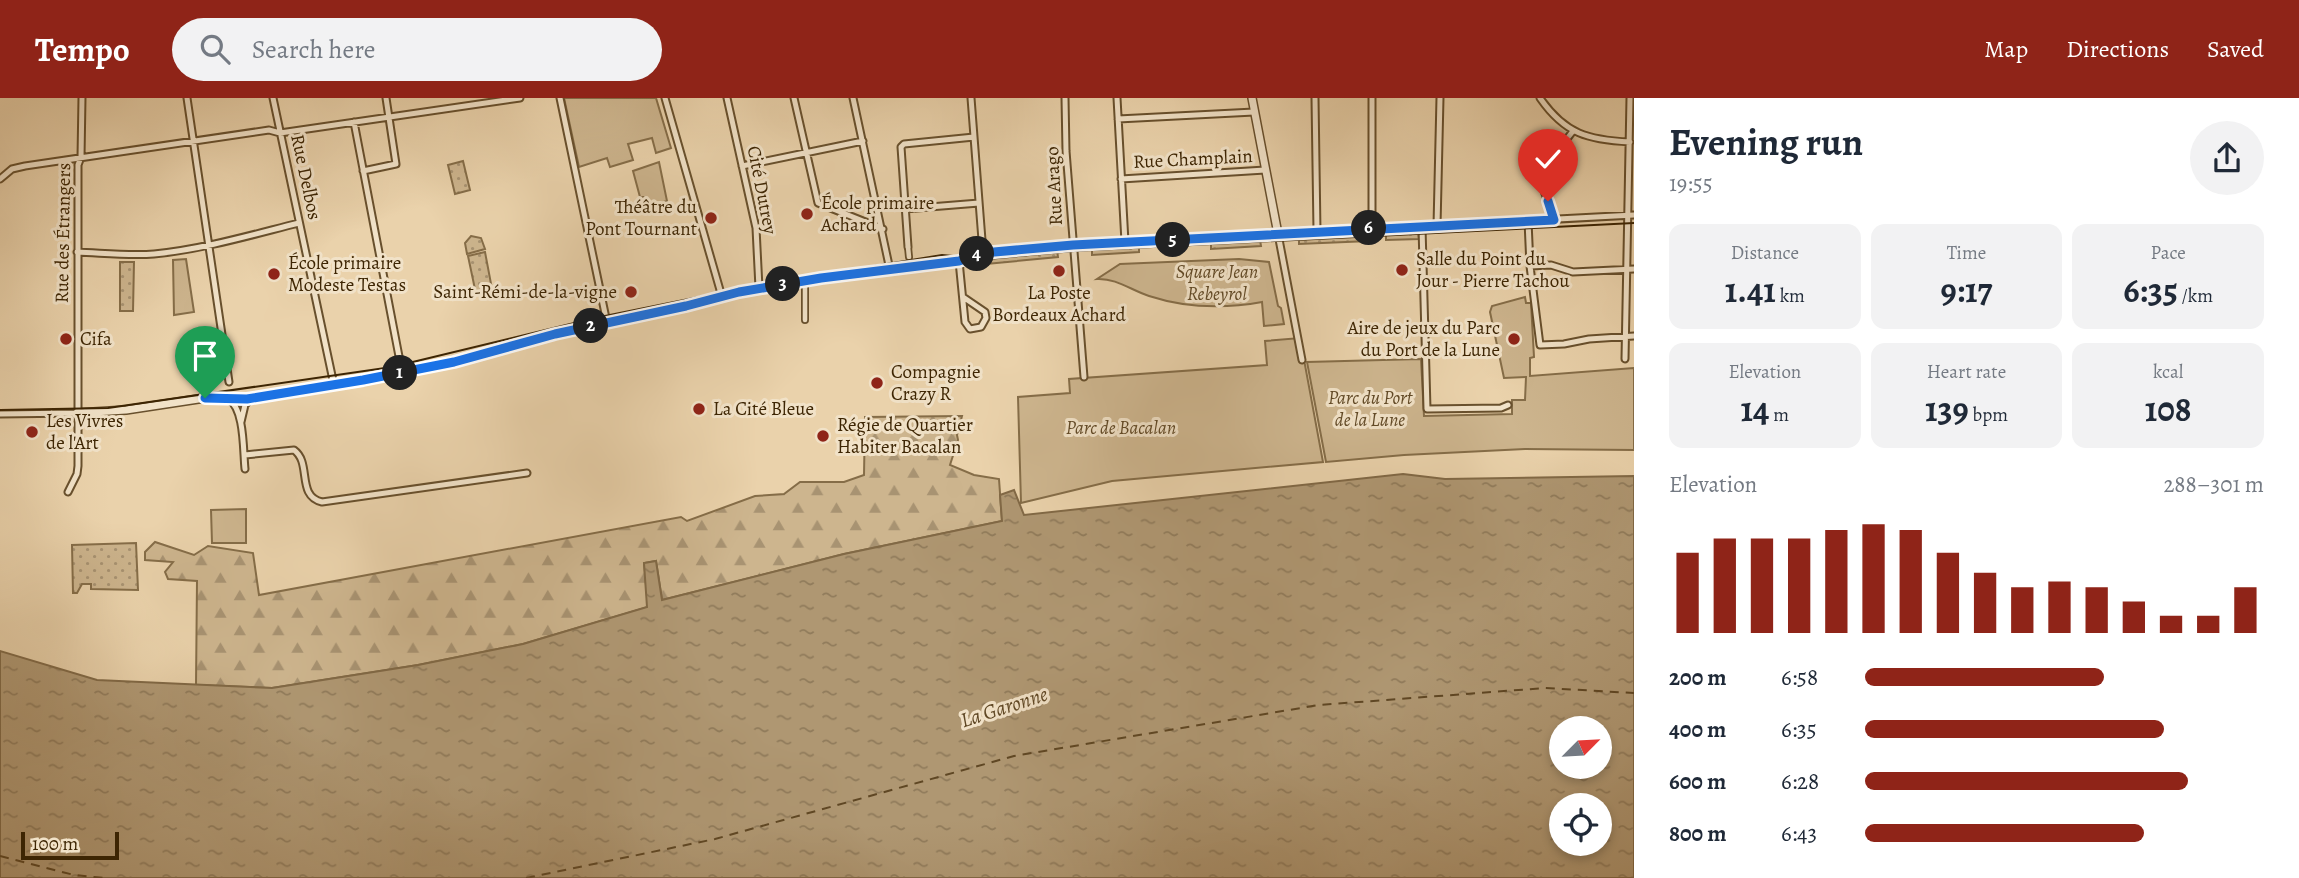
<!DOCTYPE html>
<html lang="en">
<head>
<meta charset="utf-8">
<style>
	body { margin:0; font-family:Alegreya,serif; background:#f2f2f3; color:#1f2937; height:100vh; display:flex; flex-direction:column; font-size:26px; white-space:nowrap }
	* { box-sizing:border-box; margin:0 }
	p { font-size:23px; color:#747a83 }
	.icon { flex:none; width:38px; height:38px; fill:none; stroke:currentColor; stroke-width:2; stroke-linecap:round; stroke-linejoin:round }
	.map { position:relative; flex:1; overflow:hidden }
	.drawer { display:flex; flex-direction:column; background:#fff; width:665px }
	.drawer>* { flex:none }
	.needle { width:46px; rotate:66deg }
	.tools { position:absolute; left:1549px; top:618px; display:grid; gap:14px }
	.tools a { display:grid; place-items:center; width:63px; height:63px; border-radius:50%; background:#fff; box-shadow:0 4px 10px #0003; font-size:35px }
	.scale { position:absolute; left:21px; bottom:18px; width:98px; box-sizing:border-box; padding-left:7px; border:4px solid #3d2503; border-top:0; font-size:19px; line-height:24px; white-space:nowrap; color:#3d2503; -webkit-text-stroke:5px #f1e2c8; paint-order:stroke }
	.pin { position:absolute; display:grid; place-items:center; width:60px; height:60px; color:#fff; margin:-72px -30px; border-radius:50% 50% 50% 0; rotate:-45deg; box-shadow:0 0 7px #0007 }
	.pin .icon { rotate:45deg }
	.km { position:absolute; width:35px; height:35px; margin:-18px; border-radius:50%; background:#222; color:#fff; font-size:19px; line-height:35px; text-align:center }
	.round { display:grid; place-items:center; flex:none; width:74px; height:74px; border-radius:37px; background:#f2f2f3 }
	.headline { display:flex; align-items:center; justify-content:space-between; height:119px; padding:0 35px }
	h1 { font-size:38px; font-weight:700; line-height:52px }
	.figures { display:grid; grid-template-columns:repeat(3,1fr); gap:10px; height:119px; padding:7px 35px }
	.figures div { display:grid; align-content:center; border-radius:14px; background:#f2f2f3; text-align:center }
	.figures b { font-size:35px; font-weight:700 }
	.figures small { font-size:19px; font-weight:400 }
	.figures p { font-size:19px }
	.chart { height:196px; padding:14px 35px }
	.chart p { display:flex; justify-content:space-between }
	.chart svg { width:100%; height:126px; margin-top:7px; stroke:#8f2418; stroke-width:6 }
	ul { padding:0 35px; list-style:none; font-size:23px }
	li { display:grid; grid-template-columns:112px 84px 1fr; align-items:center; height:52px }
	li i { height:18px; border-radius:9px; background:#8f2418 }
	header { display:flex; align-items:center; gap:42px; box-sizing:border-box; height:98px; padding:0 35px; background:#8f2418; color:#fff }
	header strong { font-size:33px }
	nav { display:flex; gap:38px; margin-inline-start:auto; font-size:24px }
	.search { width:490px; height:63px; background:#f2f2f3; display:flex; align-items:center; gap:18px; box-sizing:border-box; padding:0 24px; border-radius:38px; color:#747a83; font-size:26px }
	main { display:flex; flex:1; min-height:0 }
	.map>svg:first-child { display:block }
	.grass { fill:url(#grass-dots); stroke:#856d48; stroke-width:2 }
	.forest { fill:url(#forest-firs); stroke:#856d48; stroke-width:2 }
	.green { fill:#cdb58e; stroke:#856d48; stroke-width:2 }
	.water { fill:url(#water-ripples); stroke:#816946; stroke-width:2; fill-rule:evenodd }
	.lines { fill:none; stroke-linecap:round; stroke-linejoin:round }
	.ferry { stroke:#5f4724; stroke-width:2; stroke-dasharray:9 7; stroke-linecap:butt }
	.pedestrian-casing { stroke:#68502d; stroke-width:8 }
	.minor-casing { stroke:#68502d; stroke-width:9 }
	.tertiary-casing { stroke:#68502d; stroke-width:10 }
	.pedestrian { stroke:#f1e2c8; stroke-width:4.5 }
	.minor { stroke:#f1e2c8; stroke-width:5 }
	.tertiary { stroke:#f1e2c8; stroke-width:7 }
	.tram { stroke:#3d2503; stroke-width:2 }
	.route-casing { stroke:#fff; stroke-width:14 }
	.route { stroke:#1a73e8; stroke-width:9 }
	.poi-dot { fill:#8f2418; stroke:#f1e2c8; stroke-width:2.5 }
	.labels { text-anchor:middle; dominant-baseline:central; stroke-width:6; stroke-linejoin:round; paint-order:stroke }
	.street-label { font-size:19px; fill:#3d2503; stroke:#f1e2c8 }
	.poi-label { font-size:19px; fill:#3d2503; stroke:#f1e2c8; text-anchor:start }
	.park-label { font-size:19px; font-style:italic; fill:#614926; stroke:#f1e2c8 }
	.water-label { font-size:21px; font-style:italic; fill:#5f4724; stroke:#f1e2c8 }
</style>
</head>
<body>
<header>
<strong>Tempo</strong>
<div class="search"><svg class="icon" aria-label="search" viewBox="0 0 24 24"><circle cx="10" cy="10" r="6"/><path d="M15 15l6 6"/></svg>Search here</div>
<nav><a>Map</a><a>Directions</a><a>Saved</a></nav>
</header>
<main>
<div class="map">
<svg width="1634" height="780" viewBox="0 0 1634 780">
	<defs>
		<pattern id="grass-dots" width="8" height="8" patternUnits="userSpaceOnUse" patternTransform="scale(1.75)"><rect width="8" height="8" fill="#cdb58e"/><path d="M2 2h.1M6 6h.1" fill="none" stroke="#a89372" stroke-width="1.8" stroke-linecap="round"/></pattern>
		<pattern id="forest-firs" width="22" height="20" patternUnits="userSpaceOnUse" patternTransform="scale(1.75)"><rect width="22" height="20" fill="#cdb58e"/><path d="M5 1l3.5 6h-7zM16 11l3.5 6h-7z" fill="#a89372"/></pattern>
		<pattern id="water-ripples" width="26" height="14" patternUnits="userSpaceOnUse" patternTransform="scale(1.75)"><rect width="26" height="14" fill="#af9772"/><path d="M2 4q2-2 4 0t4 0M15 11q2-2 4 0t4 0" fill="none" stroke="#907b5b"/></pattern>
	</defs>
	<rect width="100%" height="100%" fill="#ead2ab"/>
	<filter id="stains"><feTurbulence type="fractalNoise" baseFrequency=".00286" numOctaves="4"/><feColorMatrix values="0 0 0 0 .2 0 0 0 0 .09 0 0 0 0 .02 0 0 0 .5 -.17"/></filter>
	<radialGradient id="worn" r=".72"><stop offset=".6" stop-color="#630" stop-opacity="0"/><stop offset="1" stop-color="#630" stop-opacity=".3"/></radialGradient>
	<!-- grass -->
	<path class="grass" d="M463,63L470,92L455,96L448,67Z
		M1418,134L1419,141L1386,142V136Z
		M1368,137L1369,143L1299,146V140Z
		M471,138L481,140L485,151L467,156L465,145Z
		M1260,142L1261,148L1211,151V144Z
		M1139,148V154L1092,157V150Z
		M1057,152L1058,159L986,166L969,164L977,159Z
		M485,154L492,191L476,196L468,158Z
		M120,164H134L133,213H120Z
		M136,445L138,492L91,491V486H82L77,495H73L72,447Z"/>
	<!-- forest -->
	<path class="forest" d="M962,318L957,337L958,342L950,367L974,377L999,381L1002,423L844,456L662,502L656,463L644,465L648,509L523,546L418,567L272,590L196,587L197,483L168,481L165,474L173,464L145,462V454L155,444L194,457L208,448L253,455L259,497L681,419L687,423L755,398L784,396L800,384H844L864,377L865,319Z"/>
	<!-- green -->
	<path class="green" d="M564,0H656L671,50L656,55L652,40L628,46L633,62L610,69L607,60L579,69Z
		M659,64L667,103L647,109L644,99H640L633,73Z
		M186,161L194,214L174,217L173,162Z
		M1239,161L1269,164L1278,208L1281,210L1284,226L1264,228L1262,204C1224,211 1186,210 1149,198C1131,192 1116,180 1097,181L1120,166Z
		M1525,199L1526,205H1531L1534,259L1530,260V278L1634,270V352L1525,351L1404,357L1326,364L1307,264L1421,261L1424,318L1512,316V302H1525L1526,279L1504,280L1490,214L1492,208Z
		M1300,240L1323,364L1112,383L1021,405L1018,299L1070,295L1069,281L1267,267L1265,243Z
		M246,411V445H212L211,412Z"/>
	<!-- water -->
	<path class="water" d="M1403,376L1445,381L1634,378V780H0V553L97,582L272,590L418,567L523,546L647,509L644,465L656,463L662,502L844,456L1002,423L1000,397L1014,392L1024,417ZM1561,630H1600V668H1561ZM1561,707H1600V746H1561Z"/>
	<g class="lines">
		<!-- ferry -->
		<path class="ferry" d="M0,758L74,777L104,780
			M526,780L715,741L1014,658L1319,607L1545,590L1634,595"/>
		<!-- pedestrian casing -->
		<g class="pedestrian-casing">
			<path id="pedestrian" d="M908,149L909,159
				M805,183V222"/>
		</g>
		<!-- minor casing -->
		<g class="minor-casing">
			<path id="minor" d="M187,0L229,284
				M273,0L334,287
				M560,0L607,225
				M665,0L722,199
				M727,0L756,130L759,190
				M794,0L818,105L883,131
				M853,0L890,172
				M971,0L983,155
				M1065,0L1066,53L1084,279
				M1117,0L1125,144
				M1315,0L1317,133
				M1540,0C1565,36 1588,42 1630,44
				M1118,21L1254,14
				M354,24L402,274
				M742,68L863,43
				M363,73L396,66L386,0
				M0,81L12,71L25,68L269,32L280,35L520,0
				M1121,81L1265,72
				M905,111L979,105
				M1554,122L1541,84L1545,69L1573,33
				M1528,123L1530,168L1540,247L1564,246L1589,241L1634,238
				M1437,128L1440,0
				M1422,129L1427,311L1501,310L1508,307
				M1372,130V0
				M908,149L901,49L904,46L974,39
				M77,154C103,155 129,158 154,156C204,151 251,137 299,125
				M959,163L965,224L970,231L981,229L986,220L985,214L963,199
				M1530,168L1551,167L1573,174L1634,171
				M1625,261L1630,0
				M1302,262L1278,136L1634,117
				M228,301C245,310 243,354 245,371
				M0,316L77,315
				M241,324L245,307L250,301
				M245,357L294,352C312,365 296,398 322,404L527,375
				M68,394L77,376L78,368V67L81,59L82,0"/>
		</g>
		<!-- tertiary casing -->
		<g class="tertiary-casing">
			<path id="tertiary" d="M77,315L126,312L205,300L247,301L363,282L454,264L555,236L686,208L739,194L821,180L959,163L983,155L1059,147L1278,136L1252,0"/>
		</g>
		<!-- pedestrian -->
		<use href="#pedestrian" class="pedestrian"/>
		<!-- minor -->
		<use href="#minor" class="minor"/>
		<!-- tertiary -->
		<use href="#tertiary" class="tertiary"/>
		<!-- tram -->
		<path class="tram" d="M0,312L108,310L392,269L595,220L758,187L942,157L987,161L1074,153L1634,125"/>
	</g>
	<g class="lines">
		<!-- route casing -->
		<g class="route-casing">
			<path id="route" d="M205,300L247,301L363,282L454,264L555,236L686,208L739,194L821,180L959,163L983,155L1073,147L1554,122L1548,103"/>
		</g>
		<!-- route -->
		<use href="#route" class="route"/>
	</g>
	<!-- markers -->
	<g class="poi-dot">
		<circle cx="807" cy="116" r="7"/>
		<circle cx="711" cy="120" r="7"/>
		<circle cx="1402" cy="172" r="7"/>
		<circle cx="1059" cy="173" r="7"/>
		<circle cx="274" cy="176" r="7"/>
		<circle cx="631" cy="194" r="7"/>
		<circle cx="66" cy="241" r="7"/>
		<circle cx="1514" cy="241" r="7"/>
		<circle cx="877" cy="285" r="7"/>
		<circle cx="699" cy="311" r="7"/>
		<circle cx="32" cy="334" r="7"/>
		<circle cx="823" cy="338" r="7"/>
	</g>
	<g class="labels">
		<!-- street labels -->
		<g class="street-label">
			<text transform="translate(1193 61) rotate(-3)">Rue Champlain</text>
			<text transform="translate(306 79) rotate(78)">Rue Delbos</text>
			<text transform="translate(1054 88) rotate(-93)">Rue Arago</text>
			<text transform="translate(762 92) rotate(79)">Cité Dutrey</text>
			<text transform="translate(63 135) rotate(-89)">Rue des Étrangers</text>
		</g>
		<!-- poi labels -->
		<g class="poi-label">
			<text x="821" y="105">École primaire<tspan x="821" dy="22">Achard</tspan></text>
			<text x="697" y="109" text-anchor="end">Théâtre du<tspan x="697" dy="22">Pont Tournant</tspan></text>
			<text x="1416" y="161">Salle du Point du<tspan x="1416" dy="22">Jour - Pierre Tachou</tspan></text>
			<text x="288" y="165">École primaire<tspan x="288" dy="22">Modeste Testas</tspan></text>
			<text x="617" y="194" text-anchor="end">Saint-Rémi-de-la-vigne</text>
			<text x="1059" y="195" text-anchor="middle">La Poste<tspan x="1059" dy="22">Bordeaux Achard</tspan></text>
			<text x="1500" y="230" text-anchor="end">Aire de jeux du Parc<tspan x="1500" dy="22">du Port de la Lune</tspan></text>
			<text x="80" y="241">Cifa</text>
			<text x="891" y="274">Compagnie<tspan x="891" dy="22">Crazy R</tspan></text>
			<text x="713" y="311">La Cité Bleue</text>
			<text x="46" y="323">Les Vivres<tspan x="46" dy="22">de l'Art</tspan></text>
			<text x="837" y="327">Régie de Quartier<tspan x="837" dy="22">Habiter Bacalan</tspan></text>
		</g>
		<!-- park labels -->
		<g class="park-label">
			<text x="1217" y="174">Square Jean<tspan x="1217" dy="22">Rebeyrol</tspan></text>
			<text x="1370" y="300">Parc du Port<tspan x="1370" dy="22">de la Lune</tspan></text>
			<text x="1121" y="330">Parc de Bacalan</text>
		</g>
		<!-- water labels -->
		<g class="water-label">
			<text transform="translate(1004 609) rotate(-18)">La Garonne</text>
		</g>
	</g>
	<rect width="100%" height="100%" filter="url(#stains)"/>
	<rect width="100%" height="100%" fill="url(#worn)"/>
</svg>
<div class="tools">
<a><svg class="needle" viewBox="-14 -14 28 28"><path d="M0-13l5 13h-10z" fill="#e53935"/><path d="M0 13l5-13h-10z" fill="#747a83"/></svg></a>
<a><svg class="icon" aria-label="locate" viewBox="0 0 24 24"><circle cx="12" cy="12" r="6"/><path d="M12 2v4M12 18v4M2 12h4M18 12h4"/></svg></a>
</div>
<div class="scale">100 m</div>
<div class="pin" style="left:205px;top:300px;background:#1e9e55"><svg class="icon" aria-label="arrive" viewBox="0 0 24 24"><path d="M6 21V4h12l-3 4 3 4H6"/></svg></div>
<div class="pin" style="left:1548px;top:103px;background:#d93025"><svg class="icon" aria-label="check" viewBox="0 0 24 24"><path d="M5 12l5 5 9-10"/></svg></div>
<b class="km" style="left:400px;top:275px">1</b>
<b class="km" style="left:591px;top:228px">2</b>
<b class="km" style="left:783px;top:186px">3</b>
<b class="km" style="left:977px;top:156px">4</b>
<b class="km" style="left:1173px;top:142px">5</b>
<b class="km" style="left:1369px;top:130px">6</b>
</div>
<section class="drawer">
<div class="headline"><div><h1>Evening run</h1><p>19:55</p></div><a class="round"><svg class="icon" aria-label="share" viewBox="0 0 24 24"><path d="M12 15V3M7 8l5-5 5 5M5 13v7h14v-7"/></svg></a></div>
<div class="figures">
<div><p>Distance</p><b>1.41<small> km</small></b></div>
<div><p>Time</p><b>9:17</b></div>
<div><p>Pace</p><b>6:35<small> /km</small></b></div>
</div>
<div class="figures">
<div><p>Elevation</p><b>14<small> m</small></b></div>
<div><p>Heart rate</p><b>139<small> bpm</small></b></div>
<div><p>kcal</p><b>108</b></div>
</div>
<div class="chart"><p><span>Elevation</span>288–301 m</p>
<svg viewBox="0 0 160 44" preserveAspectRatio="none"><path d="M5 44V16M15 44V11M25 44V11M35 44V11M45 44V8M55 44V6M65 44V8M75 44V16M85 44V23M95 44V28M105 44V26M115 44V28M125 44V33M135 44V38M145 44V38M155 44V28"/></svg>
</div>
<ul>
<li><b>200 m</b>6:58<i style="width:60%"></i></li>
<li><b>400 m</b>6:35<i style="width:75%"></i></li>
<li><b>600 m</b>6:28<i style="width:81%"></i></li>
<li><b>800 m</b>6:43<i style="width:70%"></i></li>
</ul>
</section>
</main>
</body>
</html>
